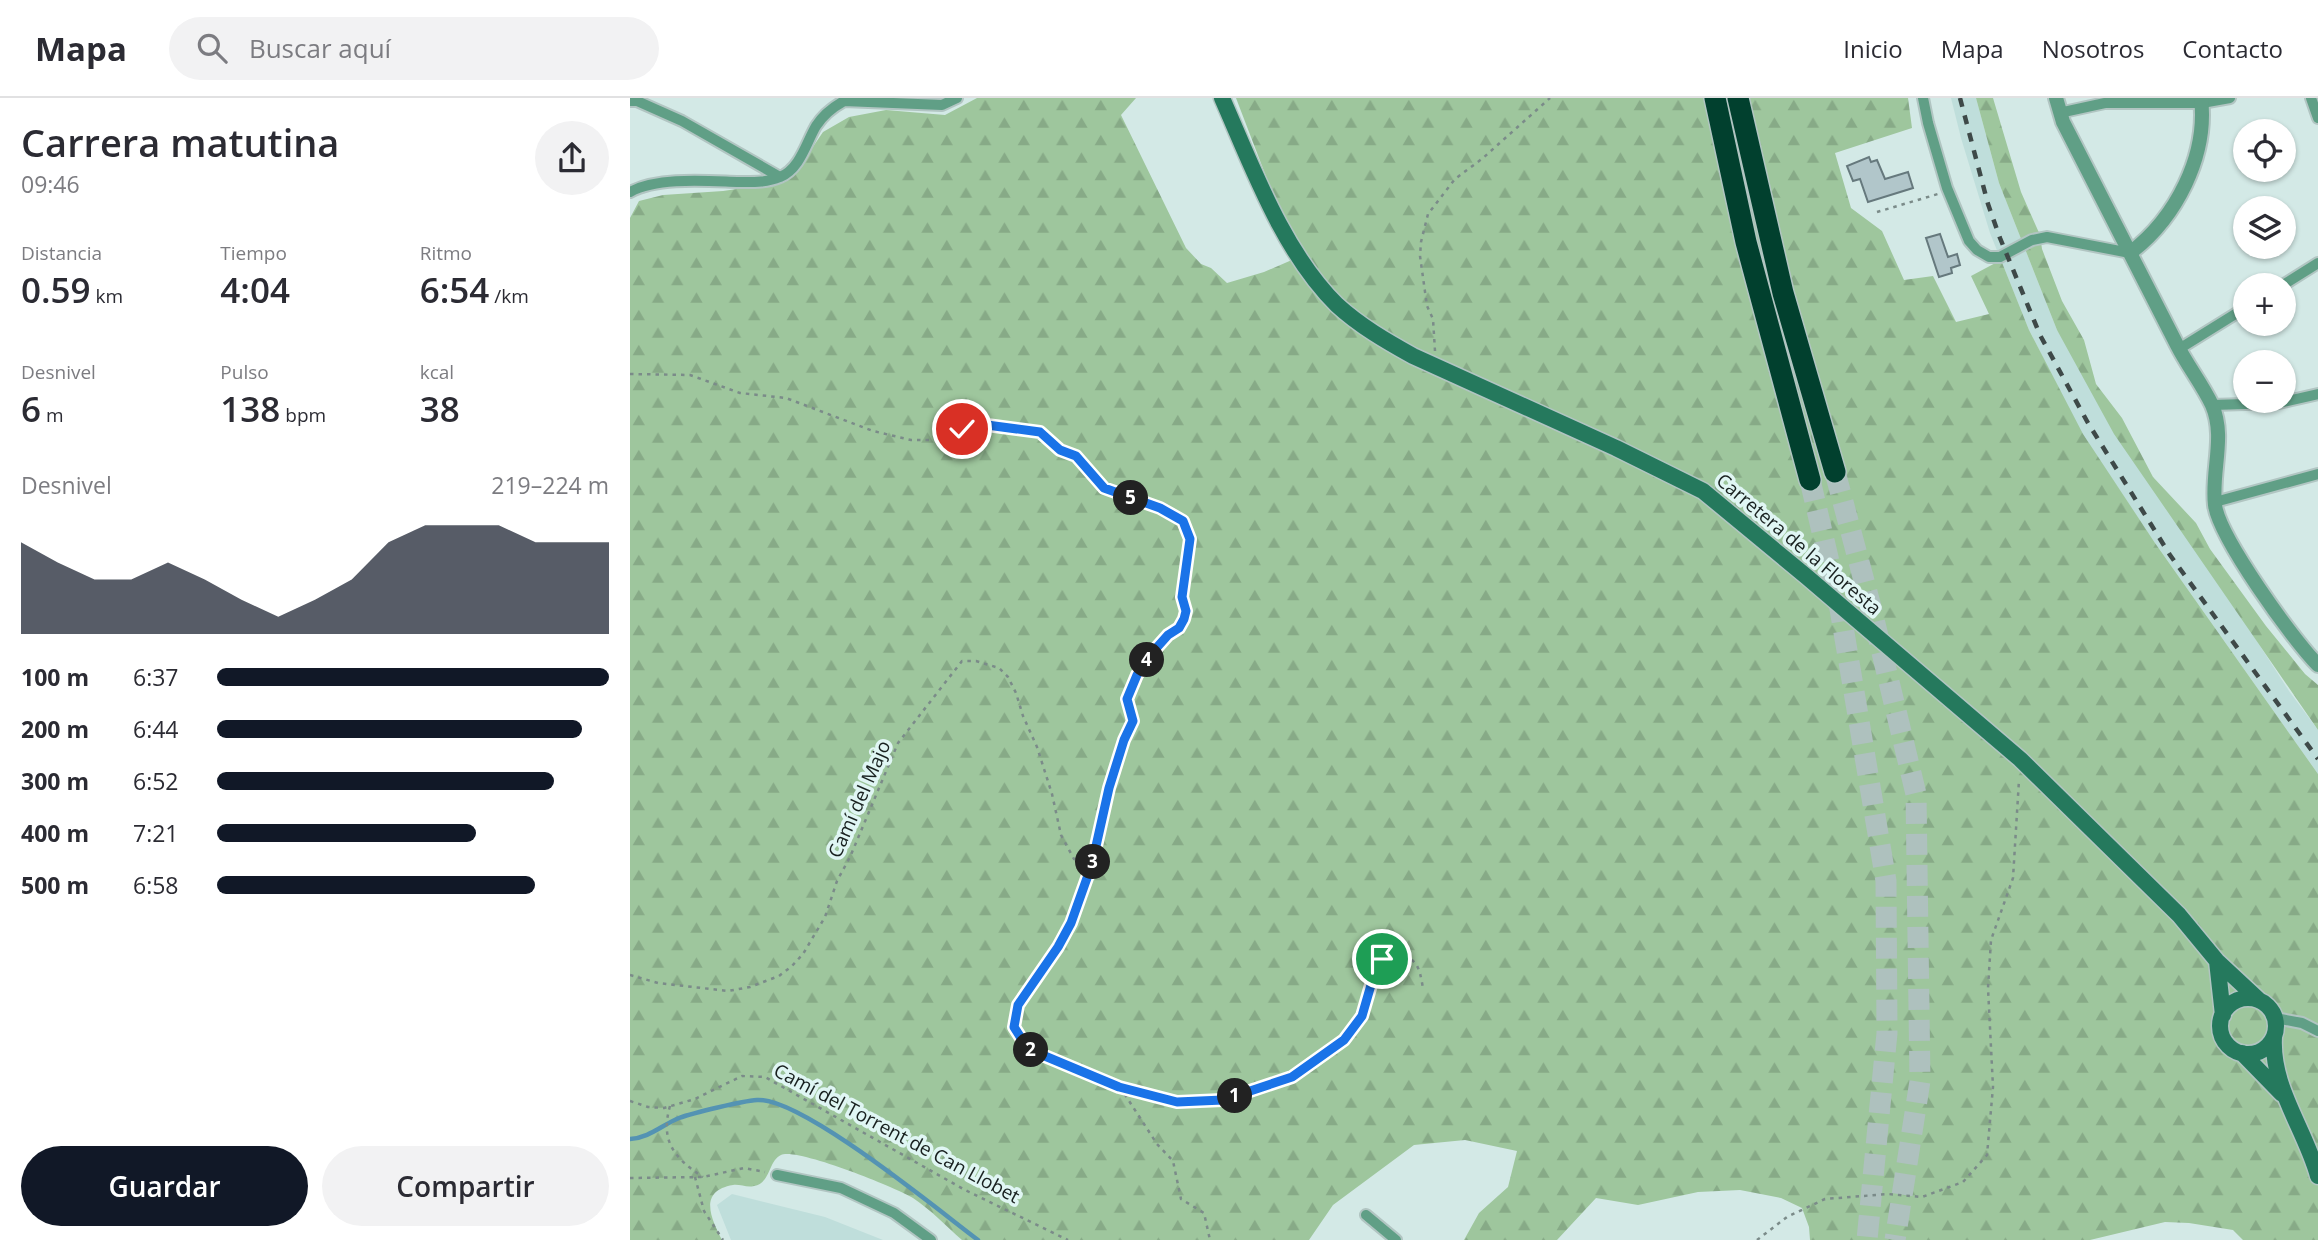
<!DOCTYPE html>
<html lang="es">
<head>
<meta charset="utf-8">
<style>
	body { margin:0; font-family:"Open Sans",sans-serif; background:#f2f2f3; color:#2b2b33; height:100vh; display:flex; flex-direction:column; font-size:26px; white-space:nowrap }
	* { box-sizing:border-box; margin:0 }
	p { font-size:23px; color:#7c7c81 }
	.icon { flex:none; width:38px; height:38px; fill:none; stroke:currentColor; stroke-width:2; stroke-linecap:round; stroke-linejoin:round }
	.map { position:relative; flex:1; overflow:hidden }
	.sheet { display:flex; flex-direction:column; background:#fff; width:630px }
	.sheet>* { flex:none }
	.fabs { position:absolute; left:1603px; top:21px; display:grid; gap:14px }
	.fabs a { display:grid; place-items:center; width:63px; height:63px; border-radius:50%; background:#fff; box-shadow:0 2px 5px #0004; font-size:35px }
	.pin { position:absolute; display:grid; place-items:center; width:60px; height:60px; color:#fff; margin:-30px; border:4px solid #fff; border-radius:50%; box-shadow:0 2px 7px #0007 }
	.km { position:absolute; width:35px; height:35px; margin:-18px; border-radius:50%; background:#222; color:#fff; font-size:19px; line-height:35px; text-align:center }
	.round { display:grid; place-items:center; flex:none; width:74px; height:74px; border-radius:37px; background:#f2f2f3 }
	.headline { display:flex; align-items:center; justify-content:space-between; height:119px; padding:0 21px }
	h1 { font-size:38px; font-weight:600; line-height:52px }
	.stats { display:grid; grid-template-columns:repeat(3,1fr); gap:10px; height:119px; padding:7px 21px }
	.stats div { display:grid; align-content:center }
	.stats b { font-size:35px; font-weight:600 }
	.stats small { font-size:19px; font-weight:400 }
	.stats p { font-size:19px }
	.chart { height:196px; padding:14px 21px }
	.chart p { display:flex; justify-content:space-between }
	.chart svg { width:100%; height:126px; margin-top:7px; fill:#111827; opacity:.7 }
	.action { display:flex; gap:14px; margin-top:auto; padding:14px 21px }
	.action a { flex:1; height:80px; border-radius:42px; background:#111827; color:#fff; font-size:28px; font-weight:600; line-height:80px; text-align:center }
	.action a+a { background:#f2f2f3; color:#2b2b33 }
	ul { padding:0 21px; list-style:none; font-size:23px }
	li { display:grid; grid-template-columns:112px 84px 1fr; align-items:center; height:52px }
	li i { height:18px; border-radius:9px; background:#111827 }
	header { display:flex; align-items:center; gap:42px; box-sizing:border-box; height:98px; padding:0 35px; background:#fff; border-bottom:2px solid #e1e1e2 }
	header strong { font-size:33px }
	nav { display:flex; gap:38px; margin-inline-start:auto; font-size:24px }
	.search { width:490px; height:63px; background:#f2f2f3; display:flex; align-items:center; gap:18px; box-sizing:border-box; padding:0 24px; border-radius:38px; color:#7c7c81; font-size:26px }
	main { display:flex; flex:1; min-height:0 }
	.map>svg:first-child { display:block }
	.built { fill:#bfdedb }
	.forest { fill:url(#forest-firs) }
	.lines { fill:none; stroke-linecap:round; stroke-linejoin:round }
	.stream { stroke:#5493b3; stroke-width:4.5 }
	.building { fill:#b1c6ca; stroke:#66797d; stroke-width:2 }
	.motorway-tunnel { stroke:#aec1be; stroke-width:21; stroke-dasharray:21 10; stroke-linecap:butt }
	.minor-casing { stroke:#b1c5c2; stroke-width:14 }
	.tertiary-casing { stroke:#b1c5c2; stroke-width:18 }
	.secondary-casing { stroke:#b1c5c2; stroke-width:19 }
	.motorway-casing { stroke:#b1c5c2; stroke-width:24 }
	.path { stroke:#7b8b89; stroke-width:2.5; stroke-dasharray:3.5 5; stroke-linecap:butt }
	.minor { stroke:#609f86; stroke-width:10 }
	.tertiary { stroke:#609f86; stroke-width:14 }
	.secondary { stroke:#25795d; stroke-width:16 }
	.motorway { stroke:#01402e; stroke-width:21 }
	.rail { stroke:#3e4948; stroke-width:4.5; stroke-dasharray:9 9; stroke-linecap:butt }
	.route-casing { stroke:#fff; stroke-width:14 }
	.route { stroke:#1a73e8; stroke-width:9 }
	.labels { text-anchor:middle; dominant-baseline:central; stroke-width:7; stroke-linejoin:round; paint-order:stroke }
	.street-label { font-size:19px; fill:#18201f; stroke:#e0f6f4 }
</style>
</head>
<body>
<header>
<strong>Mapa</strong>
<div class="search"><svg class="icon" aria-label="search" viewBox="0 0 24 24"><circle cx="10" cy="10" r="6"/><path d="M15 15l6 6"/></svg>Buscar aquí</div>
<nav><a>Inicio</a><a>Mapa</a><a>Nosotros</a><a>Contacto</a></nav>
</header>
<main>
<section class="sheet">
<div class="headline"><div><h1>Carrera matutina</h1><p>09:46</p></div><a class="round"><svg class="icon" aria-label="share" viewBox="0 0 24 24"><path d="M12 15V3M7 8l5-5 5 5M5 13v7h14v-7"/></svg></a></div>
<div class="stats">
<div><p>Distancia</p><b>0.59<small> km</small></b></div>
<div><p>Tiempo</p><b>4:04</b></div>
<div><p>Ritmo</p><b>6:54<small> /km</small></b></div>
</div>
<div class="stats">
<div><p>Desnivel</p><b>6<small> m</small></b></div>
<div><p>Pulso</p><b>138<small> bpm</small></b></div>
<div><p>kcal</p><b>38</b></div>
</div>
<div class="chart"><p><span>Desnivel</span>219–224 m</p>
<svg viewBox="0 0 160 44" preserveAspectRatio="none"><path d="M0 44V12L10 19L20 25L30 25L40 19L50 25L60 32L70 38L80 32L90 25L100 12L110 6L120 6L130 6L140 12L150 12L160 12V44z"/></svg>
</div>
<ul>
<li><b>100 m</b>6:37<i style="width:100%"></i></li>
<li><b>200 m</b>6:44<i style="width:93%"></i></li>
<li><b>300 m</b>6:52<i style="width:86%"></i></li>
<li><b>400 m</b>7:21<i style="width:66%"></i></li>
<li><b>500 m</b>6:58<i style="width:81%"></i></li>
</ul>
<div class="action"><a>Guardar</a><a>Compartir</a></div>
</section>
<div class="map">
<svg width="1688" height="1142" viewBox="0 0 1688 1142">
	<defs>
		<pattern id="forest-firs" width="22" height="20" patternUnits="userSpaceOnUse" patternTransform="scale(1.75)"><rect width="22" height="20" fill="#9ec69d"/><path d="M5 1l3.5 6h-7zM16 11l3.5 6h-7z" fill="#87aa87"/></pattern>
	</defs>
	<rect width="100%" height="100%" fill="#d3e9e6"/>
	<!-- built -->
	<path class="built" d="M1321,0H1346L1369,85L1427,232L1659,593L1688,632V676L1525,445L1452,336L1399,232L1360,135L1331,40Z
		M102,1096L195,1119L253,1142H101L87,1107Z"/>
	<!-- forest -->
	<path class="forest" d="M347,0H506L491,17L556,150L571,166L581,170L597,185L634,174L671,158L637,81L606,0H1278L1282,30L1205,55L1221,110L1252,133L1274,182L1303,178L1326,224L1359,216L1341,178L1371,162L1399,232L1453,336L1525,445L1688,676V1142H1613L1603,1132L1559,1125L1535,1124L1460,1142H1180L1179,1129L1172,1110L1151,1100L1110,1092L1068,1094L1008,1107L966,1100L927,1142H834L849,1115L878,1089L887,1053L835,1042L784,1047L703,1107L679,1142H332C316,1128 301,1112 283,1100C267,1090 166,1049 151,1057C138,1063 141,1085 124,1088C117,1090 110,1086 103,1087C67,1093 82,1122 92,1142H0V120L9,103L33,97L93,93L147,85L163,78L193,34L219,19L256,12L315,17Z
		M1346,0H1363L1391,94L1410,137L1412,151L1432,203L1454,242L1466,286L1492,320L1523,379L1566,425L1580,451L1636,528L1675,576L1688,587V632L1484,336L1427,232L1369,85Z"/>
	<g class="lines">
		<!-- stream -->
		<path class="stream" d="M0,1041C19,1040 32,1027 49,1020C63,1015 112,1003 127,1002C171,999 308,1112 348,1142"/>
	</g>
	<!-- building -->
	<path class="building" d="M1239,59L1241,64L1247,62L1255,81L1278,74L1283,90L1238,104L1230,81L1223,83L1217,68Z
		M1310,136L1318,159L1327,156L1330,167L1321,170L1322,175L1309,179L1296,140Z"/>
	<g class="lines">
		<!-- motorway-tunnel -->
		<path class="motorway-tunnel" d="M1205,374L1241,509L1286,696L1290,983L1265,1142
			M1180,382L1210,511L1256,783L1257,935L1237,1142"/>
		<!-- minor casing -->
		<g class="minor-casing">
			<path id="minor" d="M1293,0L1298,25L1317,90L1339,143L1347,152L1359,159H1370L1402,142L1417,139L1500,155
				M1681,0L1688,20
				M0,3H7L52,23L150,79
				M1429,15L1475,5H1572L1600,0
				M0,94C28,79 76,83 107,84C121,84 136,85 150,79C170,71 176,45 186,28C193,17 203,9 214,3L312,7L327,0
				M1653,187L1688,165
				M1549,251L1615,210
				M1582,307L1649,305L1688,296
				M1585,404L1688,376
				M1645,920L1672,925L1688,933
				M147,1077L211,1090L264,1115L301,1142
				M736,1117L766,1142"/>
		</g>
		<!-- tertiary casing -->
		<g class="tertiary-casing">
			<path id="tertiary" d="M1426,0L1433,24C1471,98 1509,172 1547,247C1557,267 1572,286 1582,307C1596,339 1581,373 1585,407C1589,439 1663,542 1688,567
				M1500,155C1546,120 1578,58 1571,0"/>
		</g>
		<!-- secondary casing -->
		<g class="secondary-casing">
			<path id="secondary" d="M592,0C622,68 653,154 707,207C730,228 756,243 783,258L986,350L1073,393L1177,479L1390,661L1549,817L1587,863L1630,903
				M1587,863L1593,917
				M1590 928a28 28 0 1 1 56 0a28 28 0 1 1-56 0Z
				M1644,939C1641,989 1675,1031 1688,1078
				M1612,955L1652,996"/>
		</g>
		<!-- motorway casing -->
		<g class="motorway-casing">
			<path id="motorway" d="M1085,0L1116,144L1180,382
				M1108,0L1153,195L1205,374"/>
		</g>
		<!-- path -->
		<path class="path" d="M1247,114L1308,96
			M805,253L803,221L797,208L790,158L791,144L798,116L825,81L853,60L920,0
			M0,276L60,277L110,295L156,300L243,333L281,342H306L332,331L357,327L392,330L410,334L430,352L446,358L474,390L530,410L553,423L560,441L552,499L556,513L554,521L549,530L538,537L521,556L507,577L497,601L503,623L494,641L479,690L462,766L441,826L428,849L388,907L384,929L398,951L490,989L547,1004L593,1002L662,979L714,942L731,918L743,880V862L737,838
			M0,877L28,885L98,893L120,889L149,878L162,868L173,856L195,819L207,783L220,759L268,645L332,563H346L369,570L378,579L386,595L393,618L407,649L422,696L431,737L444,761L462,766
			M744,877L752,861L766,854C788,862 789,868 793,890
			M490,989L527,1046L543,1063L551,1101L574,1115L580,1142
			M0,1003L18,1009L34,1010L65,1001L112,978L135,979L335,1092L438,1142
			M40,1008C30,1043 44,1060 73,1079
			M65,1079L74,1113L93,1142
			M0,1080L73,1079L114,1070L135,1074
			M1127,1142L1157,1119L1195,1101L1258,1096L1292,1099L1333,1084L1357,1057L1363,989L1358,890L1361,842L1383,780L1389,682"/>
		<!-- minor -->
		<use href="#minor" class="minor"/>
		<!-- tertiary -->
		<use href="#tertiary" class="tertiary"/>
		<!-- secondary -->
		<use href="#secondary" class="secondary"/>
		<!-- motorway -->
		<use href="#motorway" class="motorway"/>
		<!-- rail -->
		<path class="rail" d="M1330,0L1358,106L1370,140L1410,237L1458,325L1540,457L1688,661"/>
	</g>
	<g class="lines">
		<!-- route casing -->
		<g class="route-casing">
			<path id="route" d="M332,331L357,327L410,334L430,352L446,358L474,390L530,410L553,423L560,441L552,499L556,513L554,521L549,530L538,537L521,556L507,577L497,601L503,623L494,642L479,690L462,766L441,825L428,849L388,907L384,929L398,951L489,989L547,1004L593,1002L662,979L714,942L732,918L743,880L752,861"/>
		</g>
		<!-- route -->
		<use href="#route" class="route"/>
	</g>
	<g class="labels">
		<!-- street labels -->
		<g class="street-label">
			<text transform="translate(1169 446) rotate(40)">Carretera de la Floresta</text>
			<text transform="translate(229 701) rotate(-66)">Camí del Majo</text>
			<text transform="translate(267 1035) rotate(28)">Camí del Torrent de Can Llobet</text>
		</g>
	</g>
</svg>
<div class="fabs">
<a><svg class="icon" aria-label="locate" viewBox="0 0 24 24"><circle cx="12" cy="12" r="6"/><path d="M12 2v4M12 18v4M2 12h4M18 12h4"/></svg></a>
<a><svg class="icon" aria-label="layers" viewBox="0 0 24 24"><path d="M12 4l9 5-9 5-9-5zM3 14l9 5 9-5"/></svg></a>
<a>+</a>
<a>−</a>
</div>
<div class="pin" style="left:752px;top:861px;background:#1e9e55"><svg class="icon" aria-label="arrive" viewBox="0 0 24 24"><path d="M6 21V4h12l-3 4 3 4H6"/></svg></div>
<div class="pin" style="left:332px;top:331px;background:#d93025"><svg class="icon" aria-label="check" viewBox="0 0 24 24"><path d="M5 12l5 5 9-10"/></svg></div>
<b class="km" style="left:605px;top:998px">1</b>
<b class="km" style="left:401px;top:952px">2</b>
<b class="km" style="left:463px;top:764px">3</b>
<b class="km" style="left:517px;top:562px">4</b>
<b class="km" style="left:501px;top:400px">5</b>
</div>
</main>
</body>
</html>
